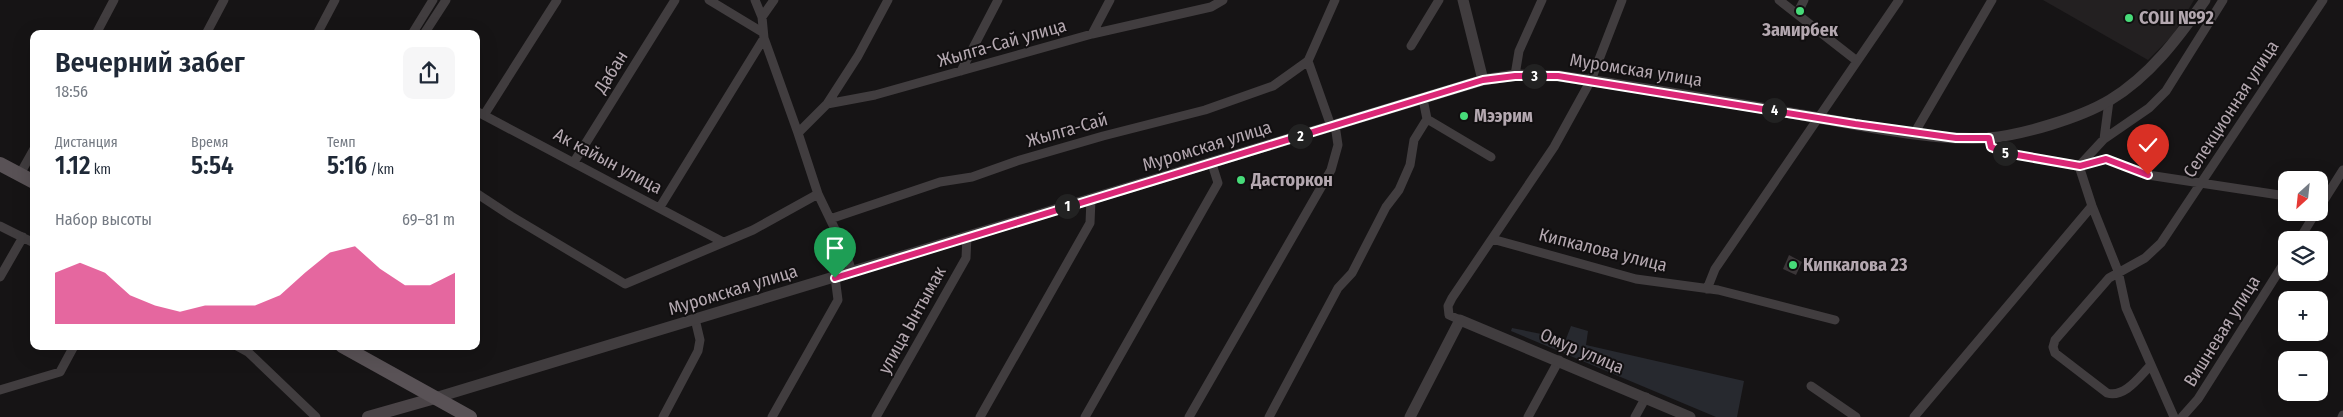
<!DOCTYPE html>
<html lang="ru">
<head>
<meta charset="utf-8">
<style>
	body { margin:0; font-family:"Fira Sans Condensed",sans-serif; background:#f6f6f7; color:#1f2937; height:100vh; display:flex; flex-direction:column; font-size:19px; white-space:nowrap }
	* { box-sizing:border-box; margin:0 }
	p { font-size:16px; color:#747a83 }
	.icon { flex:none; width:28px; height:28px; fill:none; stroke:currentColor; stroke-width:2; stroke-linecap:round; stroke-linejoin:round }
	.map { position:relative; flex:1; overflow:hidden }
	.panel { position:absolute; left:30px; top:30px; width:450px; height:320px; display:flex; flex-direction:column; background:#fff; border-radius:10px; box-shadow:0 5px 20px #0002 }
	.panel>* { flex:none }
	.needle { width:32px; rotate:207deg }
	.tools { position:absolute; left:2278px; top:171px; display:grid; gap:10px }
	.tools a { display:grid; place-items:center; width:50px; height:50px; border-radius:10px; background:#fff; box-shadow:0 5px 20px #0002; font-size:25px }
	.pin { position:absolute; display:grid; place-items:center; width:42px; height:42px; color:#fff; margin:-51px -21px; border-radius:50% 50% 50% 0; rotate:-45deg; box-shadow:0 0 5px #0007 }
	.pin .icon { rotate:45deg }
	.km { position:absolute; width:25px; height:25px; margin:-12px; border-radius:50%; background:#222; color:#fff; font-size:14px; line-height:25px; text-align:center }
	.round { display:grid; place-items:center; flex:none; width:52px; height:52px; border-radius:10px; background:#f6f6f7 }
	.summary { display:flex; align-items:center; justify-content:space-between; height:85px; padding:0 25px }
	h1 { font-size:28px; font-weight:600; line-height:38px }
	.stats { display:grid; grid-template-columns:repeat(3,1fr); gap:8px; height:85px; padding:5px 25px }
	.stats div { display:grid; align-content:center }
	.stats b { font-size:25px; font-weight:600 }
	.stats small { font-size:14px; font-weight:400 }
	.stats p { font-size:14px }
	.chart { height:140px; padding:10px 25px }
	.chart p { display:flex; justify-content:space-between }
	.chart svg { width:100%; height:90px; margin-top:5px; fill:#db2777; opacity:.7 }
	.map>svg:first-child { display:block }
	.built { fill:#232021 }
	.green { fill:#27292f }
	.building { fill:#3b3638 }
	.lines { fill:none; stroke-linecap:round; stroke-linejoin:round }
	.minor { stroke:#413d3f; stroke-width:9 }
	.tertiary { stroke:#413d3f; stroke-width:11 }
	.secondary { stroke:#4a4447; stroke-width:12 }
	.primary { stroke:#595256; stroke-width:14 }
	.route-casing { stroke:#fff; stroke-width:10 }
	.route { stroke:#db2777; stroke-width:6 }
	.poi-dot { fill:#47db79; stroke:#110f10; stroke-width:2 }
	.labels { text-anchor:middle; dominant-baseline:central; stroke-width:4; stroke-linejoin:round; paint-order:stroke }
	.poi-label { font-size:18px; font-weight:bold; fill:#b4a8b0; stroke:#110f10; text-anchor:start }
	.street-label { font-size:18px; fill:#b4a8b0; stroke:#110f10 }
</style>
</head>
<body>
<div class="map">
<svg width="2343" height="417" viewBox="0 0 2343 417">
	<rect width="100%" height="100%" fill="#161415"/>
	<!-- built -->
	<path class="built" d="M2043,0H2194L2173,35L2148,60Z"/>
	<!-- green -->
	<path class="green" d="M1571,326L1588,331L1586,345L1744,381L1737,417H1716L1511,331L1512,328L1566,339Z"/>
	<!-- building -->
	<path class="building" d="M1789,255L1802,262L1796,275L1783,269Z"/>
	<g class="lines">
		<!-- minor -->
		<path class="minor" d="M709,0L762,32
			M755,0L762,17L764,38L798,133L818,194L845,250L852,272
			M1779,0L1857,61
			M1797,14L1804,0
			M762,17L774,0
			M96,34L114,0
			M206,34L224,0
			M317,34L335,0
			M412,34L433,0
			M424,34L446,0
			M1092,34L1110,0
			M1411,46L1439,0
			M961,71L998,0
			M1515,75L1519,51L1542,0
			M827,104L858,56L888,0
			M476,111L723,242
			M484,115L557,0
			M1427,119L1491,157
			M1331,126L1308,61L1335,0
			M1915,132L1992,0
			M798,133L827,104L875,95L1092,34L1211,7L1223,0
			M1989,137L1991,147L2006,153L2079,166L2106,159L2148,175L2286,196
			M2104,139L2109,101
			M574,162L675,0
			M20,174L34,149
			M476,193L511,216L625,284L753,230L818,194
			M660,207L764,38
			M2319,208L2343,170
			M830,219L940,182L972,177L1017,161L1103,136L1205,110L1273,86L1308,61
			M0,226L34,243
			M1492,239L1636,279L1718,290L1835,320
			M2299,240L2316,212
			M0,277L23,237
			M1707,289L1715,269L1899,0
			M1460,320L1449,315L1448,306L1452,298L1554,147L1591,80L1622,0
			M237,346L248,352L316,417
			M2151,365C2139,377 2125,398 2107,393L2055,353L2053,347L2055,340L2109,278L2145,258L2161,243L2323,0
			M1811,386L1856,417
			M0,390L60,372L74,346
			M663,417L698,351L700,340L695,319
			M772,417L838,300L835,277
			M876,417L966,258L967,236
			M980,417L1090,223L1091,199
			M1085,417L1218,183L1212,164
			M1189,417L1331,170L1338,145L1335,125
			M1269,417L1338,288L1352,273L1386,207L1399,190L1410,165L1414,140L1427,119L1423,99
			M1528,417L1559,360
			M1635,417L1646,397
			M1914,417L2092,206
			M2174,417L2126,308L2118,271L2092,206L2079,166L2104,139L2149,108L2166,91L2223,0
			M2182,417L2198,399L2286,260
			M2342,417L2343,415"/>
		<!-- tertiary -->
		<path class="tertiary" d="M1463,0L1483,80
			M435,398L1483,80L1515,75L1559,76C1646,88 1733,103 1819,118C1872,127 1935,141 1988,138C2022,135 2080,118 2110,100C2150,76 2178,38 2205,0
			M1410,417L1460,320L1690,417"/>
		<!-- secondary -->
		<path class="secondary" d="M368,417L435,398"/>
		<!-- primary -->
		<path class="primary" d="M0,164L34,182
			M342,346L470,417"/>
	</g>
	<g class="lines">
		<!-- route casing -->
		<g class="route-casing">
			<path id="route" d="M835,278L1483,80L1515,76H1558L1855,124L1956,138H1989L1991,147L2006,153L2080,166L2106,159L2148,175"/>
		</g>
		<!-- route -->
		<use href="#route" class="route"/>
	</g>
	<!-- markers -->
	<g class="poi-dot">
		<circle cx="1800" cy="11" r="5"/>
		<circle cx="2129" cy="18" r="5"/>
		<circle cx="1464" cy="116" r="5"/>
		<circle cx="1241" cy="180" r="5"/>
		<circle cx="1793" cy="265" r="5"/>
	</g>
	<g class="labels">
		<!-- poi labels -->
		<g class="poi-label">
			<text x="2139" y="18">СОШ №92</text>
			<text x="1800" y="30" text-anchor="middle">Замирбек</text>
			<text x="1474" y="116">Мээрим</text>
			<text x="1251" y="180">Дасторкон</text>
			<text x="1803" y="265">Кипкалова 23</text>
		</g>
		<!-- street labels -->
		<g class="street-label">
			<text transform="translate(1002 43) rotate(-16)">Жылга-Сай улица</text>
			<text transform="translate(1636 70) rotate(9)">Муромская улица</text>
			<text transform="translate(611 72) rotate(-58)">Дабан</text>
			<text transform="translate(2231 109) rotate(-57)">Селекционная улица</text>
			<text transform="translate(1067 130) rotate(-16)">Жылга-Сай</text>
			<text transform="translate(1207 146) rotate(-17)">Муромская улица</text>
			<text transform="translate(608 161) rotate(28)">Ак кайын улица</text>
			<text transform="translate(1603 250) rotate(14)">Кипкалова улица</text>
			<text transform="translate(733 290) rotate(-17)">Муромская улица</text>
			<text transform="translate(912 320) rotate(-61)">улица Ынтымак</text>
			<text transform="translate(2222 331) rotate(-58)">Вишневая улица</text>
			<text transform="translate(1582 351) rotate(23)">Омур улица</text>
		</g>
	</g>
</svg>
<div class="tools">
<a><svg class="needle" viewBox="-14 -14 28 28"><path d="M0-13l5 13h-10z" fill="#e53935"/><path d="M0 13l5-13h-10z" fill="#747a83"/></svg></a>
<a><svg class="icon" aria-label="layers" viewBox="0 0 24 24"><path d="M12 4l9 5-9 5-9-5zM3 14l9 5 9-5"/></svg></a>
<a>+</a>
<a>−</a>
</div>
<div class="pin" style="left:835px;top:278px;background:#1e9e55"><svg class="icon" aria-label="arrive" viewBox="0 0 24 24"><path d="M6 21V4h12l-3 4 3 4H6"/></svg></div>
<div class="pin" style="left:2148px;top:175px;background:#d93025"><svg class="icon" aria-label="check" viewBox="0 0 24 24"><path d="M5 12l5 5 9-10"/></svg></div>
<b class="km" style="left:1067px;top:206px">1</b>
<b class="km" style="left:1300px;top:136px">2</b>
<b class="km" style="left:1534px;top:76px">3</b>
<b class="km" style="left:1774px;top:110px">4</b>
<b class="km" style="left:2005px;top:153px">5</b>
<section class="panel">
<div class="summary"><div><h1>Вечерний забег</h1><p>18:56</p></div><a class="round"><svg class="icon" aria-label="share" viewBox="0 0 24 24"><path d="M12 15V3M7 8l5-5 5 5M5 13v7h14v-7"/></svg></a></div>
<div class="stats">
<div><p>Дистанция</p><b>1.12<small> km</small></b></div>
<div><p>Время</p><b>5:54</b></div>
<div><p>Темп</p><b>5:16<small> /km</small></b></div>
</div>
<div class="chart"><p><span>Набор высоты</span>69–81 m</p>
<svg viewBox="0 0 160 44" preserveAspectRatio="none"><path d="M0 44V19L10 14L20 19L30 30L40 35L50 38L60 35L70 35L80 35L90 30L100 19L110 9L120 6L130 17L140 25L150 25L160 19V44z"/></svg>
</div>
</section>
</div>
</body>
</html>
